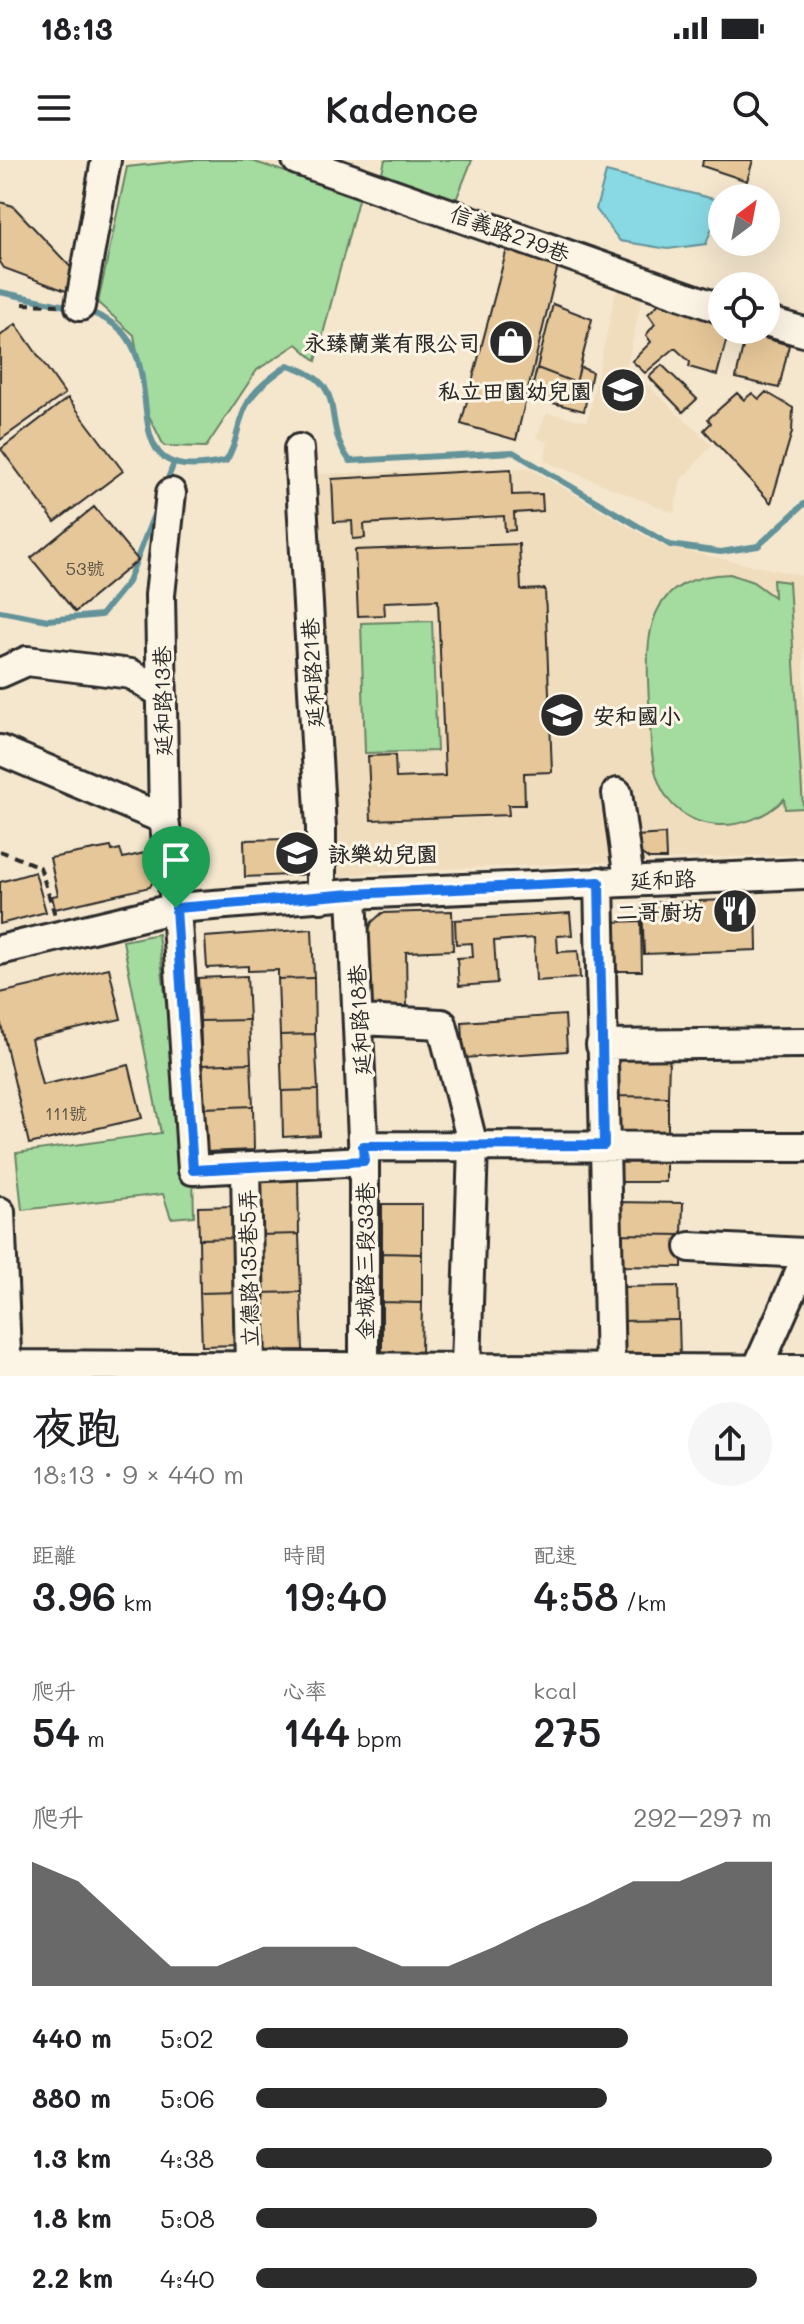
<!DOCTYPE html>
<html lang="zh-TW">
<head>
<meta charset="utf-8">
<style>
	body { margin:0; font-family:Mali,"LXGW WenKai TC",sans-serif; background:#f6f6f6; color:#202124; height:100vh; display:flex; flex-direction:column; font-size:30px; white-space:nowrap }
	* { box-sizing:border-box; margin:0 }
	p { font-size:26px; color:#757577 }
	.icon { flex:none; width:44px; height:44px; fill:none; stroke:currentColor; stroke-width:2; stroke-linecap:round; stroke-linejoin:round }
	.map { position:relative; height:1216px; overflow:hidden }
	.sheet { display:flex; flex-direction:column; background:#fff; flex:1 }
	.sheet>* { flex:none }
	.needle { width:52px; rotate:32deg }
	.controls { position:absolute; left:708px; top:24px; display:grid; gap:16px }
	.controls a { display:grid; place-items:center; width:72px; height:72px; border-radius:50%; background:#fff; box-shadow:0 8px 32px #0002; font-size:40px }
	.pin { position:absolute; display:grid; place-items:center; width:68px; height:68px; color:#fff; margin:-82px -34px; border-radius:50% 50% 50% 0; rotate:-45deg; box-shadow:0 0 8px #0007 }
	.pin .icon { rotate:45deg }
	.round { display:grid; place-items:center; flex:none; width:84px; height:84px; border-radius:42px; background:#f6f6f6 }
	.summary { display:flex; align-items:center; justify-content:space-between; height:136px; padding:0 32px }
	h1 { font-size:44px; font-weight:600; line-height:60px }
	.stats { display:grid; grid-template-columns:repeat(3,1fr); gap:12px; height:136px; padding:8px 32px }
	.stats div { display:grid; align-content:center }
	.stats b { font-size:40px; font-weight:600 }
	.stats small { font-size:22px; font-weight:400 }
	.stats p { font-size:22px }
	.chart { height:224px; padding:16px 32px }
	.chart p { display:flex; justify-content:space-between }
	.chart svg { width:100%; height:144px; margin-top:8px; fill:#2b2b2b; opacity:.7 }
	ul { padding:0 32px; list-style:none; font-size:26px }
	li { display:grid; grid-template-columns:128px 96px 1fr; align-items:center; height:60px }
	li i { height:20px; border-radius:10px; background:#2b2b2b }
	.status { display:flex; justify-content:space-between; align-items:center; height:56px; padding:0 40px; background:#fff; direction:ltr }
	.status svg { height:22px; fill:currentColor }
	header { display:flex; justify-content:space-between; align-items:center; height:104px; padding:0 32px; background:#fff; font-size:36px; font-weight:600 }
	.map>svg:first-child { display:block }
	.built { fill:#f0ddbe }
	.green { fill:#a4db9f; stroke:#688365; stroke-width:2 }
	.water { fill:#88d9e3; stroke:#639399; stroke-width:2 }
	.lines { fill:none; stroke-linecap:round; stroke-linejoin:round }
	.stream { stroke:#639399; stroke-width:6 }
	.building { fill:#e6c799; stroke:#2b2b2b; stroke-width:2 }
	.minor-casing { stroke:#2b2b2b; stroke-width:34 }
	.path { stroke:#2b2b2b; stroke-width:4; stroke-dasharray:8 6; stroke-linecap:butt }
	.minor { stroke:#fcf5e5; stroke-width:28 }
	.route-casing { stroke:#fff; stroke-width:16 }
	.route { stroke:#1a73e8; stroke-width:10 }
	.labels { text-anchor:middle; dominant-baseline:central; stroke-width:6; stroke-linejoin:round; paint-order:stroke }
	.number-label { font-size:18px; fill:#5a5246 }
	.street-label { font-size:22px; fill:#2b2b2b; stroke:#fcf5e5 }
	.poi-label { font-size:22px; font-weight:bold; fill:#2b2b2b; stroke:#fcf5e5; text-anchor:end }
</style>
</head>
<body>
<div class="status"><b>18:13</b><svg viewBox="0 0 49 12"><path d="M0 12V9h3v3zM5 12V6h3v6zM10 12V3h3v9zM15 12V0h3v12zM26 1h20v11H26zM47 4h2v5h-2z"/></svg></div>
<header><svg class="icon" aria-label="menu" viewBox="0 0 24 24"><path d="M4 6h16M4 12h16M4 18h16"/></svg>Kadence<svg class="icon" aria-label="search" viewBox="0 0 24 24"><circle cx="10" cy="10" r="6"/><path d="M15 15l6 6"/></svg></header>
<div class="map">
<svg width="804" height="1216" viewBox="0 0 804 1216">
	<rect width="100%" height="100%" fill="#f5e7ce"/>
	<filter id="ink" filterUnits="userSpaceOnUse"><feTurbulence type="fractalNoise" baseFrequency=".0125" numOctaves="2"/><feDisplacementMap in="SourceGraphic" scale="16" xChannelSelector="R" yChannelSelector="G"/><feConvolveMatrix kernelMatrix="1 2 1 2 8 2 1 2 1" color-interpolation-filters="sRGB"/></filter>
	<g filter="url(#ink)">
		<!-- built -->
		<path class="built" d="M617,127L643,135L627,206L712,285L681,320L674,353L544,301L548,283L536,277L547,253L587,261Z
			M529,308L662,386L804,416V694L372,712L329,719L314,314Z"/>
		<!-- green -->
		<path class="green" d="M190,0H249L359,36L316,201L297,184L257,210L206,287L164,286L147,252L134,175L98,143L127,7Z
			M385,0H472L456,40L381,16Z
			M730,414L753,422L774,437L773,420L789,422L803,648L785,649L784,639C748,676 678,677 658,620C649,596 651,567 649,541C645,474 645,416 730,414Z
			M432,461L437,591L365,593L361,463Z
			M158,774L186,1014L193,1017L194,1056L171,1058L163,1034L22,1050L16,993L161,973L123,781Z"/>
		<!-- water -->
		<path class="water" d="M606,12L722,41L706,84L668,89L620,81L596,49Z"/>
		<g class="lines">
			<!-- stream -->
			<path class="stream" d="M0,132L75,148
				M86,150C100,156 118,164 127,177C165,230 114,328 226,301C238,283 237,264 246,246C254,229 273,216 288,205C353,225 318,258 350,301L513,292L670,385L721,392L758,386L804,344
				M165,326L174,303
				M0,451L48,460L101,455L128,422L158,344"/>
		</g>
		<!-- building -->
		<path class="building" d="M703,0H753L747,21L702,6Z
			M0,42L13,46L79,116L74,134L4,108L0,102Z
			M508,85L559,101L516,280L461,264Z
			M665,138L722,160V170H729L717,215L689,207L690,202L675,188L645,213L632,201L651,182L646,175L655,164L648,154Z
			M553,144L592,159L576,223L537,208Z
			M16,164L65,234L0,280V176Z
			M746,173L789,185L779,228L736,218Z
			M662,205L697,239L683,252L649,217Z
			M580,207L592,212L584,251L530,237L537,208L576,223Z
			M766,232L793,248L792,272L771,343L704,270L711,263L708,259L737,233L744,240L752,233L759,239Z
			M68,238L123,311L55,362L1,289Z
			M511,309L512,335L542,334L543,351L514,353L515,370L505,371L504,356L364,364L365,378L353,379L352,361L334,362L332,319Z
			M94,347L138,400L75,452L31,398Z
			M519,384L521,430L545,429L552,612L524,613L525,645H508L509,655L371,660L368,596L395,595L396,618L445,616L438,440L384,442L385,455L358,456L355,390Z
			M665,674L666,699H649L636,690V676Z
			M288,679V686H310L311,714L245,717L244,680Z
			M111,687L112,691L120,689L123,698L153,691L157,714L150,727L55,749L52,736L58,735L50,698Z
			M35,712L46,752L0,764V722Z
			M756,739L757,790L644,794L642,743Z
			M452,751L453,790L406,792L407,849L372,850L369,770L372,762L382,753Z
			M570,753L572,775L557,776L558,792L578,791L580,818L536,821L534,778L494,781L497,823L459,826L457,798L473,797L472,783L456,784L455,760Z
			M641,761L642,811H611L610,762Z
			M312,769L314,818L278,819V810L248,811V806L207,808L205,777Z
			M109,808L121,859L31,879L42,925L129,905L142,958L29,984L0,860V833Z
			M247,816L249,860L200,861L198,818Z
			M314,818L315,874L280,875L278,819Z
			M565,855L567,891L464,898L462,862Z
			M249,860L251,903L202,905L200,861Z
			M315,874L318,930L282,931L280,875Z
			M616,897L669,898L668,937L616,936Z
			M251,903L253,946L204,948L202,905Z
			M318,930L319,975L283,977L282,931Z
			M616,936L668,937V972L616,971Z
			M253,946L254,990L205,992L204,948Z
			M613,986H666V1022H613Z
			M298,1016L299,1074L259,1075L257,1017Z
			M615,1042L683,1043L682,1075L615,1074Z
			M382,1044H422V1094L382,1093Z
			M236,1046L237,1078L199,1079L198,1047Z
			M299,1074L301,1132L261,1133L259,1075Z
			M615,1074L682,1075V1107L615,1106Z
			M237,1078L239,1132L200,1133L199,1079Z
			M382,1093L422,1094V1143L382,1142Z
			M678,1126L679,1160L619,1161L618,1127Z
			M239,1132L240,1185L202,1186L200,1133Z
			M301,1132L303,1190L263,1191L261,1133Z
			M382,1142L422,1143L421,1192H382Z
			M679,1160L680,1199L620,1200L619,1161Z"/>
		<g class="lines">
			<!-- minor casing -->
			<g class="minor-casing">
				<path id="minor" d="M297,0L722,149
					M80,146L106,0
					M766,161L804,172
					M299,289L321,668V738
					M171,333L160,435L164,659L176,748L193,1010L364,1001
					M0,513L27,501L131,514L161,533
					M0,590L164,659
					M617,633L629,720
					M599,722L610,1210
					M352,734L364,1001V1216
					M0,790L176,748L352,734L804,714
					M360,860L442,864L473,986L466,1207
					M601,885L804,883
					M363,986L804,987
					M246,1010L250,1207
					M0,1052L7,1216
					M690,1087L804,1093
					M8,1205L804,1210
					M754,1216L804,1103"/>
			</g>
			<!-- path -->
			<path class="path" d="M23,144L58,145
				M0,691L40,707L55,755"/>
			<!-- minor -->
			<use href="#minor" class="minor"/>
		</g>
	</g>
	<g class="lines" filter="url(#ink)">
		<!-- route casing -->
		<g class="route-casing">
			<path id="route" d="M599,722L604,985L363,986L364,1001L193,1010L176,748L352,734Z"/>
		</g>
		<!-- route -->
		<use href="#route" class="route"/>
	</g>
	<!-- icons -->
	<defs>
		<g id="shop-disc" transform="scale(2.3)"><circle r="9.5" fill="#2b2b2b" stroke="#fcf5e5"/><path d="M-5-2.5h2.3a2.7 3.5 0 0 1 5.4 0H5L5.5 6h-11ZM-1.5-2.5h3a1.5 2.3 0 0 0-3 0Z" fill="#fff"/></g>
		<g id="school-disc" transform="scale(2.3)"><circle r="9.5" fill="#2b2b2b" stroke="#fcf5e5"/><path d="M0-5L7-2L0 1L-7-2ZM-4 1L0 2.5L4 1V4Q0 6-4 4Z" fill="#fff"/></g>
		<g id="restaurant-disc" transform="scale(2.3)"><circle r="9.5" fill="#2b2b2b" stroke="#fcf5e5"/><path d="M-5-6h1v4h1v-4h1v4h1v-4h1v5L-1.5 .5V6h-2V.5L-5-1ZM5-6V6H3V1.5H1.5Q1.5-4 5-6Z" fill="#fff"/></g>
	</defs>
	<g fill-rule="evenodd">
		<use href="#shop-disc" x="511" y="182"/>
		<use href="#school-disc" x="623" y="230"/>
		<use href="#school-disc" x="562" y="555"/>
		<use href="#school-disc" x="297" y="693"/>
		<use href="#restaurant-disc" x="735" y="751"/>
	</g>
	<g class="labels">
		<!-- number labels -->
		<g class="number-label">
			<text x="85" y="408">53號</text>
			<text x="66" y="953">111號</text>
		</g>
		<!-- street labels -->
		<g class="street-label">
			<text transform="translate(510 73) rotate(20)">信義路279巷</text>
			<text transform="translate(312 513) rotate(-93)">延和路21巷</text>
			<text transform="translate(162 541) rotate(-91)">延和路13巷</text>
			<text transform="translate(663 719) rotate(-2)">延和路</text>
			<text transform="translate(359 860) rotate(-93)">延和路18巷</text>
			<text transform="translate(364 1101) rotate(-90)">金城路三段33巷</text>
			<text transform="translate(248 1108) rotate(-91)">立德路135巷5弄</text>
		</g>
		<!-- poi labels -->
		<g class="poi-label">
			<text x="480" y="182">永臻蘭業有限公司</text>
			<text x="592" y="230">私立田園幼兒園</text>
			<text x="593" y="555" text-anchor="start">安和國小</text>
			<text x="328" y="693" text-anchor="start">詠樂幼兒園</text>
			<text x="704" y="751">二哥廚坊</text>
		</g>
	</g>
</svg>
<div class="controls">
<a><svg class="needle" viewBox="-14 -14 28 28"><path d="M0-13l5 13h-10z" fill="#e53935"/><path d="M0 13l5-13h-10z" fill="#757577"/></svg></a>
<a><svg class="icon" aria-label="locate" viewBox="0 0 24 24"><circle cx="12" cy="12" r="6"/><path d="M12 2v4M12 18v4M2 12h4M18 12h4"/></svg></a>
</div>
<div class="pin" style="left:176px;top:748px;background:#1e9e55"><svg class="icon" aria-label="arrive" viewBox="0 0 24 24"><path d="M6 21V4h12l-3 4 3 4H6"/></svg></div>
</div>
<section class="sheet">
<div class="summary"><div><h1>夜跑</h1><p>18:13 · 9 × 440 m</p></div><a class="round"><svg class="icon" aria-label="share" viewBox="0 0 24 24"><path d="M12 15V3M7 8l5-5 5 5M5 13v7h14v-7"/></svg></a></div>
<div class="stats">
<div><p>距離</p><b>3.96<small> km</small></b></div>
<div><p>時間</p><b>19:40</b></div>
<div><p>配速</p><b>4:58<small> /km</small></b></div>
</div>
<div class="stats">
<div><p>爬升</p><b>54<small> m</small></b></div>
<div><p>心率</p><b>144<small> bpm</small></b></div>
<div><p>kcal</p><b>275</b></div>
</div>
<div class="chart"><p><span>爬升</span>292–297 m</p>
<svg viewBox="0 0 160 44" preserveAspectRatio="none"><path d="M0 44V6L10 12L20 25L30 38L40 38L50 32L60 32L70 32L80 38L90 38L100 32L110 25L120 19L130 12L140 12L150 6L160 6V44z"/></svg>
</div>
<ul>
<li><b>440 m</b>5:02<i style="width:72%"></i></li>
<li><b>880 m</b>5:06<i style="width:68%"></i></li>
<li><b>1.3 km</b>4:38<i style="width:100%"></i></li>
<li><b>1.8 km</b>5:08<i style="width:66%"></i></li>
<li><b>2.2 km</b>4:40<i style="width:97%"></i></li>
</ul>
</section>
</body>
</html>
